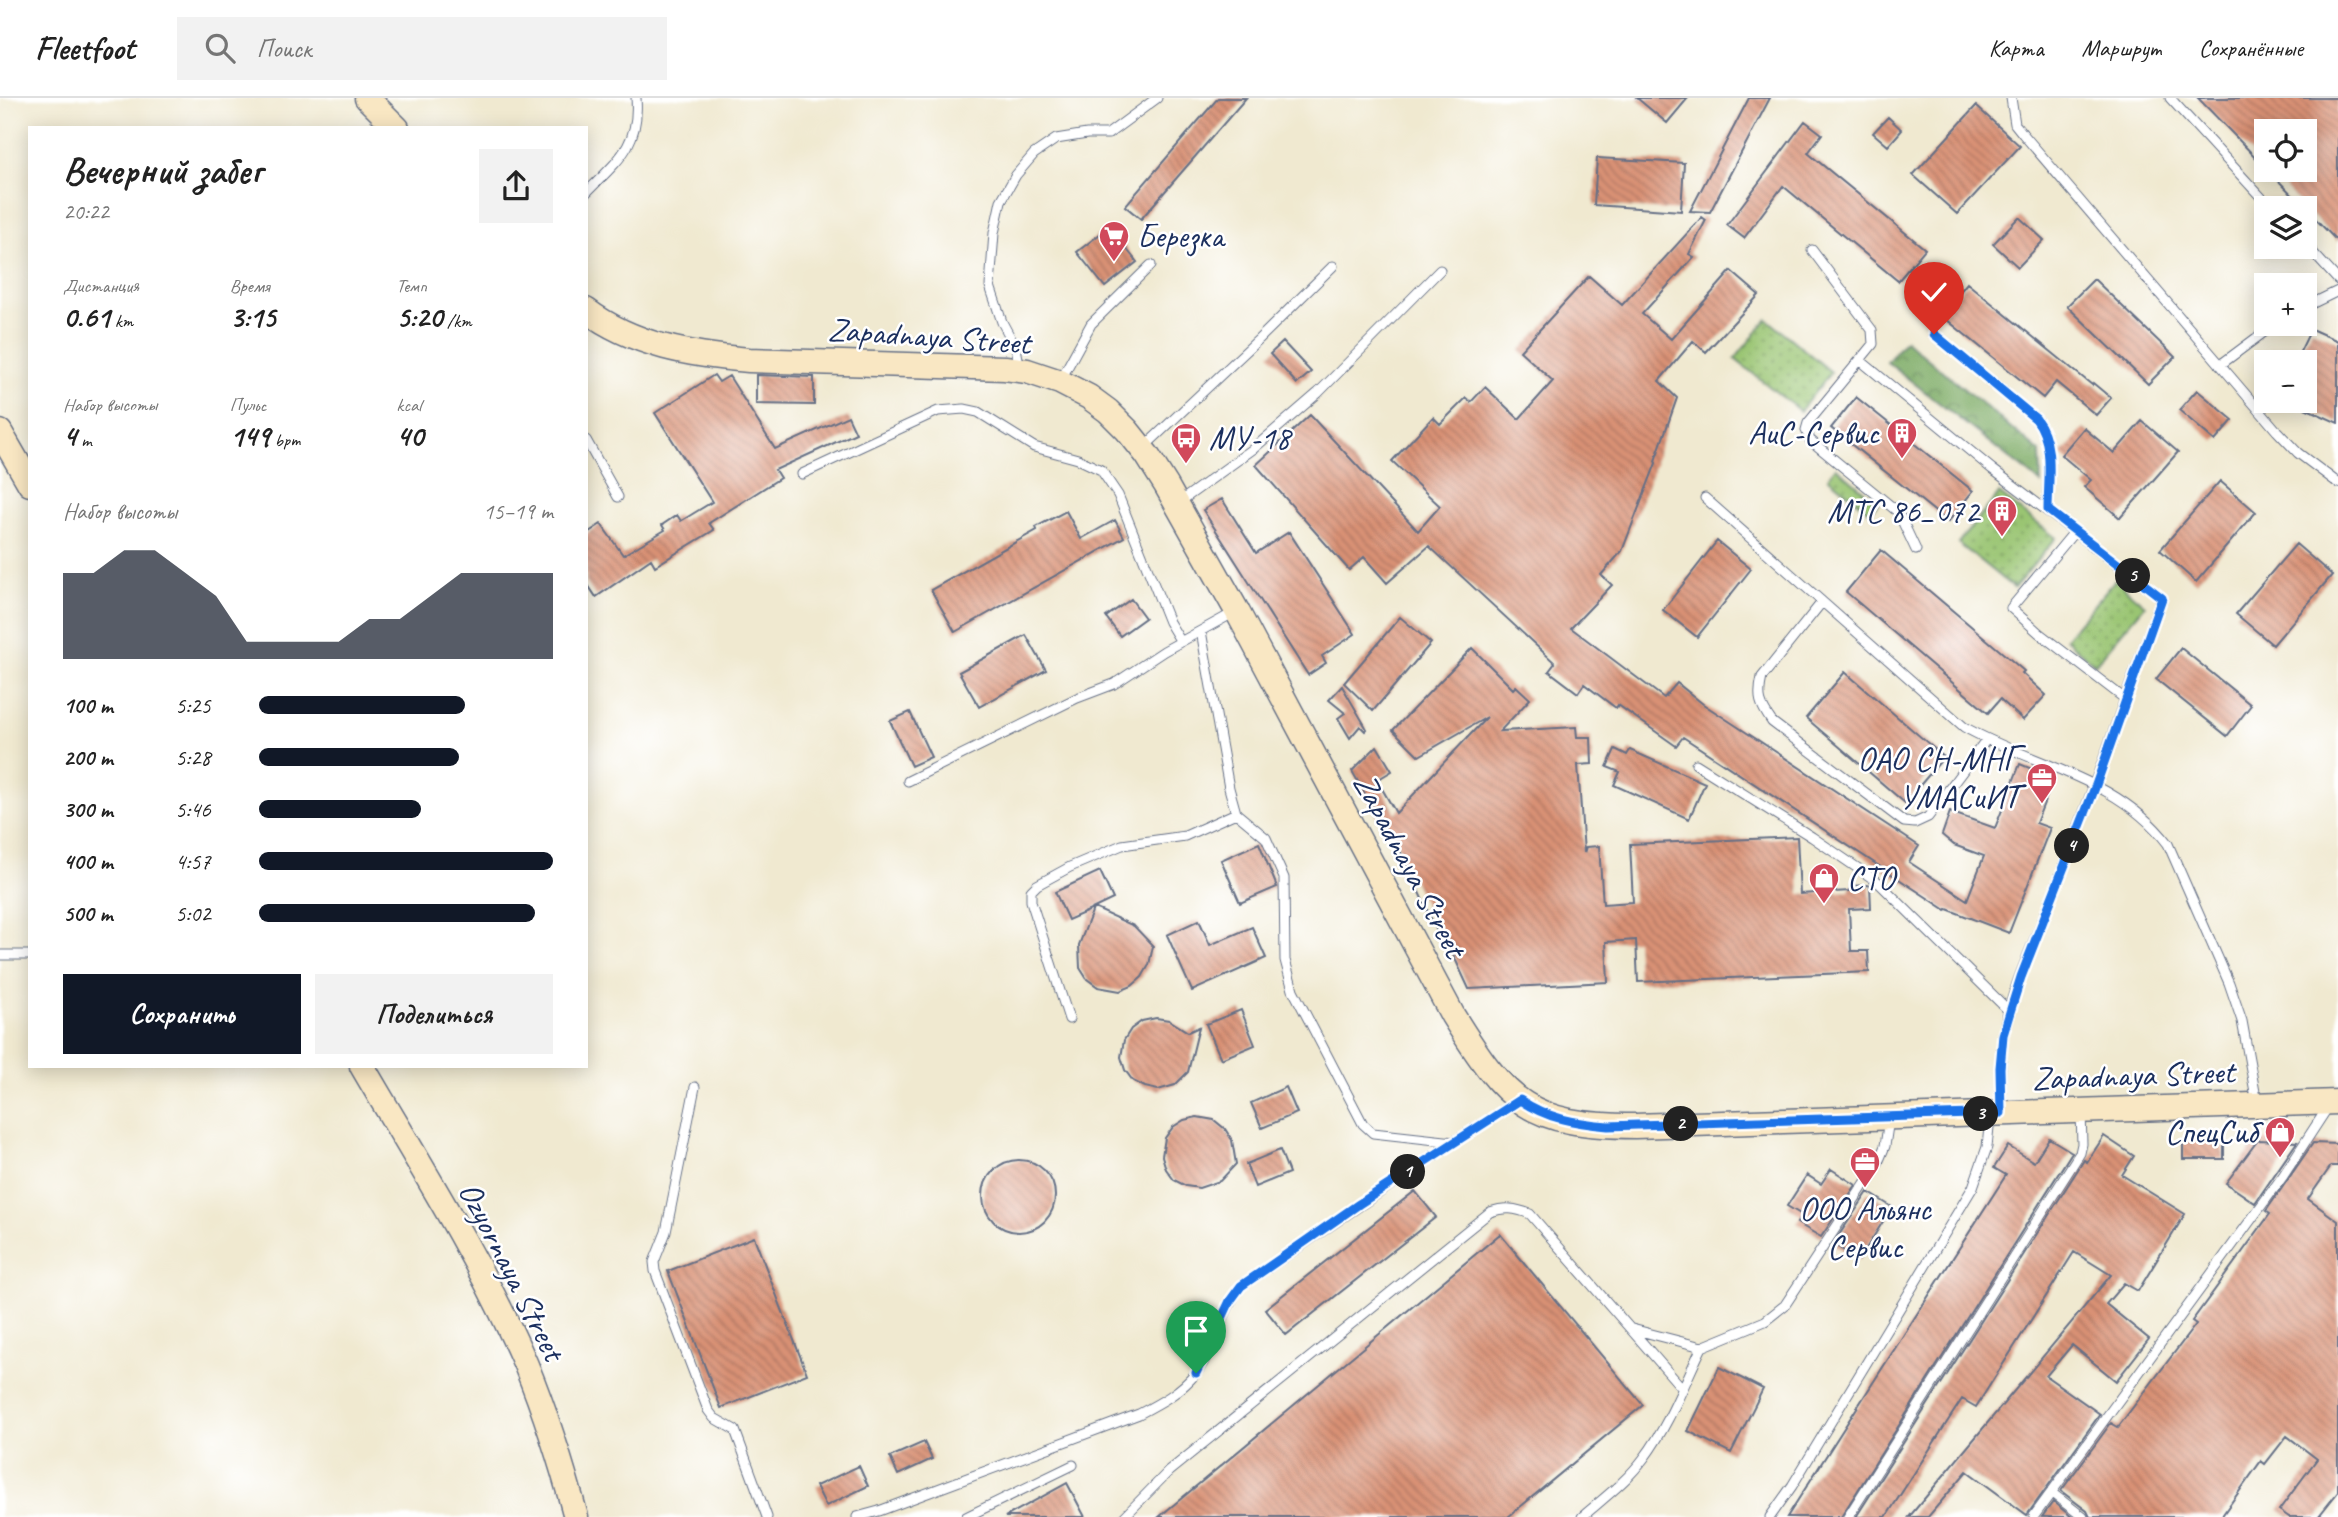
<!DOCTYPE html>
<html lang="ru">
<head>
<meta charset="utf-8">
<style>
	body { margin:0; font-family:Caveat,sans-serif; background:#f2f2f2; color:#222; height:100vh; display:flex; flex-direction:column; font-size:26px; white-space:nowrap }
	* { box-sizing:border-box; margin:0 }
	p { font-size:23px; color:#767676 }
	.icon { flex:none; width:38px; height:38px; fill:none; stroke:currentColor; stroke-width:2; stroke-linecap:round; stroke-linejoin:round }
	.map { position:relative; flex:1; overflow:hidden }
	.side { position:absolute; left:28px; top:28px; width:560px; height:942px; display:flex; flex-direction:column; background:#fff; border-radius:0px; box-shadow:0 4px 18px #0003 }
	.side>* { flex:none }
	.tools { position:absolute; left:2254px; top:21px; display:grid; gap:14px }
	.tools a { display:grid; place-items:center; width:63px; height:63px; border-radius:0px; background:#fff; box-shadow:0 4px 18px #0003; font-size:35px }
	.pin { position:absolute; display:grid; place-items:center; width:60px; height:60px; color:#fff; margin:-72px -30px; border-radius:50% 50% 50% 0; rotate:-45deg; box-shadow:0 0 7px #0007 }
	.pin .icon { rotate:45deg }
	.km { position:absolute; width:35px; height:35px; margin:-18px; border-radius:50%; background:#222; color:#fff; font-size:19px; line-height:35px; text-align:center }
	.round { display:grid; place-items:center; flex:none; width:74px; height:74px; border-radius:0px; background:#f2f2f2 }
	.head { display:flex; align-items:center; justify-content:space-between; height:119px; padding:0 35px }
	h1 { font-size:38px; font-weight:600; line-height:52px }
	.stats { display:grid; grid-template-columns:repeat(3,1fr); gap:10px; height:119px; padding:7px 35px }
	.stats div { display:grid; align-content:center }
	.stats b { font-size:30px; font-weight:600 }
	.stats small { font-size:19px; font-weight:400 }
	.stats p { font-size:19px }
	.chart { height:196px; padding:14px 35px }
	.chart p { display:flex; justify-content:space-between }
	.chart svg { width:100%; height:126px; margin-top:7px; fill:#111827; opacity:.7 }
	.cta { display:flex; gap:14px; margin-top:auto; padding:14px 35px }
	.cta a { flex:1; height:80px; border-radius:0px; background:#111827; color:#fff; font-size:28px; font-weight:600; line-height:80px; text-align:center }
	.cta a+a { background:#f2f2f2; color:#222 }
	ul { padding:0 35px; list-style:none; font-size:23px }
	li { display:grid; grid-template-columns:112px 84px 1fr; align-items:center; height:52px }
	li i { height:18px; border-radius:9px; background:#111827 }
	header { display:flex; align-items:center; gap:42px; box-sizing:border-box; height:98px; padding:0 35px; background:#fff; border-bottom:2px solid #e0e0e0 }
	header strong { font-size:33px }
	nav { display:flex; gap:38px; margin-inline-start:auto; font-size:24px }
	.search { width:490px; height:63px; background:#f2f2f2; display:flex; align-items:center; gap:18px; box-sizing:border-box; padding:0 24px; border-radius:0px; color:#767676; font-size:26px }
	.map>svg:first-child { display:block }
	.grass { fill:url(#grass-dots); stroke:#5a7a68; stroke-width:2 }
	.forest { fill:url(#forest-crowns); stroke:#4b6c61; stroke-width:2 }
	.building { fill:url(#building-back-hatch) }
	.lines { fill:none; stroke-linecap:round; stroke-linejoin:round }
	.lane-casing { stroke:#667086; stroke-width:11 }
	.secondary-casing { stroke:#667086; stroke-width:27 }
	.lane { stroke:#fff; stroke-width:9 }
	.secondary { stroke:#f9e7c3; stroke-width:24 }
	.route-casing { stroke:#fff; stroke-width:14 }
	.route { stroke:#1a73e8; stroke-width:9 }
	.labels { text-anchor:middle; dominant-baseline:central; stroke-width:5; stroke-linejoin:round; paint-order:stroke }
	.poi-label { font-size:33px; fill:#1b2f5e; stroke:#fff; text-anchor:end }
	.street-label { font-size:33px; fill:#1b2f5e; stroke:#fff }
</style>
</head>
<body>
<header>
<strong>Fleetfoot</strong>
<div class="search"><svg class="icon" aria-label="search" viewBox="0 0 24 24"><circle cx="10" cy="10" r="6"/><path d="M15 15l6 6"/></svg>Поиск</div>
<nav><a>Карта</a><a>Маршрут</a><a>Сохранённые</a></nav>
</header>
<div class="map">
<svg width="2338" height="1419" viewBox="0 0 2338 1419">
	<defs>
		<pattern id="grass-dots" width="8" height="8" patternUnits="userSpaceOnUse" patternTransform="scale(1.75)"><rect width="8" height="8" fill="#9ac572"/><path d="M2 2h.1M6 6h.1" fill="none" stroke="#7da061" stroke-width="1.8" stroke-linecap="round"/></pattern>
		<pattern id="forest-crowns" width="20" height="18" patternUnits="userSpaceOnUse" patternTransform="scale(1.75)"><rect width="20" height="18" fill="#7baa64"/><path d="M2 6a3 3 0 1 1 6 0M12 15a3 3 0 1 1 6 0" fill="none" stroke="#648b56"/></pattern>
		<pattern id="building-back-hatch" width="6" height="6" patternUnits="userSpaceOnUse" patternTransform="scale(1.75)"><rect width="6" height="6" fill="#d99175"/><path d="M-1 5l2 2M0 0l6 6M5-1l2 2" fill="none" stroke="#af7763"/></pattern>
	</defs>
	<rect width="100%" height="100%" fill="#fff"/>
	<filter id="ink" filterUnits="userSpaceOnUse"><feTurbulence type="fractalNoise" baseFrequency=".0143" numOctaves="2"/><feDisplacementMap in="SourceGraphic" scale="14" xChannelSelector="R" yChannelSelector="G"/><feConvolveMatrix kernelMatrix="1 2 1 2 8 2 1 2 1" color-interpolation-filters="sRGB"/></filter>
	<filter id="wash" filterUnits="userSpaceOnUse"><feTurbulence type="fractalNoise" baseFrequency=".00686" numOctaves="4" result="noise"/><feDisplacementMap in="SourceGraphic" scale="28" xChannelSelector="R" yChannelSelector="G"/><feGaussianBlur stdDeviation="1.57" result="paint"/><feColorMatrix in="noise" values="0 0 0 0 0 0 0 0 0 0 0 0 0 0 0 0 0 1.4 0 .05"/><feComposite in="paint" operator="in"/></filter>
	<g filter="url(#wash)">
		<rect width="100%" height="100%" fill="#f0e9d0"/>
		<!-- grass -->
		<path class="grass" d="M1767,221L1831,274L1800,313L1735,261Z
			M1836,369L1878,405L1870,414L1828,379Z
			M1999,396L2056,440L2014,490L1958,445Z
			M2115,482L2145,507L2095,566L2065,541Z"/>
		<!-- forest -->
		<path class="forest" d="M1905,242L2040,354L2041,385L1887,264Z"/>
		<g id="blocks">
			<!-- building -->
			<path class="building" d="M1218,0H1246L1141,121L1125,108Z
				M1637,0H1688L1667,25Z
				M1749,0H1770L1710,114L1690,113Z
				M2198,0H2338V144L2268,72H2305V33H2266V70Z
				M1976,8L2020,48L1957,116L1913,77Z
				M1888,19L1902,32L1888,48L1873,35Z
				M1805,23L1822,36L1808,55L1925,151L1898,183L1783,88L1744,140L1727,127Z
				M1597,60L1684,65L1681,113L1594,107Z
				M1702,119L1706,122L1689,156L1694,159L1642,216L1671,241L1731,173L1759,197L1706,254L1693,243L1659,283L1677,300L1655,363L1656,365L1622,453L1601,477L1612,487L1571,530L1664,600L1677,585L1703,606L1919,748L1909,764L1967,802L1984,758L1954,747L1942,737L1950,714L1995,730L2020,666L2054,680L2036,725L2050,730L2009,835L1947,811L1946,812L1683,639L1676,648L1618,607L1616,610L1584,586L1578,595L1549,573L1555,565L1429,448L1387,485L1364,459L1349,472L1256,367L1310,317L1418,433L1440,408L1392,363L1433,319L1440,326L1466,300L1471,304L1485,289L1519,321L1553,283L1520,253L1589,178L1622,207Z
				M2019,119L2044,142L2018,169L1993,146Z
				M1109,129L1137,164L1105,189L1077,154Z
				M2094,181L2175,259L2148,286L2067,208Z
				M1967,185L2092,287L2093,285L2111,300L2096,317L2056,284L2043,300L1941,217Z
				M2311,231L2338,243V325L2305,310V264H2295Z
				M1283,244L1311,274L1297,286L1270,256Z
				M714,277L719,284L729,278L775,351L848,318L856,335L775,372L780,380L709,425L714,432L655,468L651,461L596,499L586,484V436L601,426L623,457L665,432L662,427L677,417L681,423L712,404L655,315Z
				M756,277L814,279V307L756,306Z
				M2197,292L2233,322L2215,343L2179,312Z
				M1856,299L1973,393L1948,424L1831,330Z
				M2142,323L2178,354L2120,420L2084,389L2091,382L2061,357L2084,330L2114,355Z
				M2220,383L2256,414L2196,484L2160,452Z
				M1222,401L1256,455L1289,434L1355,536L1322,558L1326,565L1308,577L1203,412Z
				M1066,413L1081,441L1115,422L1124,439L955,534L931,492L1037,432L1036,429Z
				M1717,443L1751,471L1697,539L1663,512Z
				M2296,446L2332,477L2273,547L2236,516Z
				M1881,452L2024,573L2022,575L2046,597L2023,622L2000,601L1988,615L1846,494Z
				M1131,501L1145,520L1120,538L1106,519Z
				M1400,519L1431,545L1373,613L1344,585Z
				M1026,537L1046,572L979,609L959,574Z
				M1472,550L1513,591L1516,588L1530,601L1500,633L1576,629L1577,639H1591L1592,666L1578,667L1584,755L1586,749L1599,748L1603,806L1633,804L1630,746L1797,739L1800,796L1850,793V788L1870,787L1871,810L1849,811L1851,853H1868L1869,874L1638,884L1636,842L1606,844L1608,884L1469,891L1451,852L1446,853L1396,744L1393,745L1352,673L1377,648L1392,673L1377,682L1396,715L1487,619L1419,658L1393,632Z
				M2181,550L2251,607L2227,638L2156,581Z
				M1845,574L1944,659L1905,705L1806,620Z
				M1342,588L1367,631L1365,633L1360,628L1350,640L1338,620L1345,615L1329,602Z
				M910,614L931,659L911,668L890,623Z
				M1615,651L1627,657L1630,652L1705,685L1689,721L1614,687L1620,674L1607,669Z
				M1259,745L1277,789L1240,805L1221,762Z
				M1100,773L1113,801L1094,810L1134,828L1153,848L1149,867L1142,879L1132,888L1120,893L1098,889L1087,881L1080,870L1079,847L1093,811L1068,822L1055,794Z
				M1199,822L1210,847L1252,829L1266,860L1192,893L1167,837Z
				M1241,912L1255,947L1221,961L1206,926Z
				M1156,920L1169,922L1188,934L1199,929L1188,974L1175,987L1158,992L1145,989L1133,983L1125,972L1121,959L1124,942L1131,931L1142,923Z
				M1286,989L1297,1015L1262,1030L1251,1005Z
				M1197,1019L1214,1022L1225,1031L1232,1042L1236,1066L1220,1083L1199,1090L1186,1088L1174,1082L1166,1071L1162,1058L1165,1040L1173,1029L1184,1022Z
				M2104,1038L2134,1058L2122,1077L2185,1116L2138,1193L2124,1185L2106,1206L2149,1241L2116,1283L2072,1247L2046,1278L2100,1316L2027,1417L1967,1373L1928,1419H1909L2111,1177L2074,1154L1976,1309L1962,1301L1886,1419H1856L2084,1062L2087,1064Z
				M2049,1040L2072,1054L1841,1419H1787L2006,1077L1994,1070L2008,1048L2034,1064Z
				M2224,1041V1061H2183V1042Z
				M2258,1042L2297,1044L2255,1105L2226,1085Z
				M2313,1045L2338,1046V1068H2331L2308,1101L2338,1123V1394L2318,1419H2289L2279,1412L2317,1361L2287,1338L2265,1366L2261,1363L2221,1419H2090L2087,1413L2061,1393L2111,1325L2118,1329L2196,1226L2192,1223L2270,1116L2266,1113Z
				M1280,1052L1289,1075L1255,1089L1246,1066Z
				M983 1098a36 36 0 1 1 72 0a36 36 0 1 1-72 0Z
				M1831,1071L1856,1087L1821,1139L1797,1125L1802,1117L1787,1108L1807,1077L1821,1086Z
				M1415,1093L1436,1119L1286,1237L1265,1211Z
				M1868,1094L1892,1109L1859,1162L1833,1146Z
				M1500,1136L1643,1307L1508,1419H1159Z
				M754,1139L807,1276L721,1310L668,1173Z
				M1719,1269L1763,1291L1731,1355L1688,1333Z
				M924,1344L932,1361L898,1377L890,1359Z
				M859,1368L868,1388L826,1408L816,1388Z
				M1067,1385L1085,1419H1005Z
				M2053,1404L2072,1419H2042Z"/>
		</g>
	</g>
	<g filter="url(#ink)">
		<use href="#blocks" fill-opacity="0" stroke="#667086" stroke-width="2"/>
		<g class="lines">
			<!-- lane casing -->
			<g class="lane-casing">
				<path id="lane" d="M2011,0L2015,26L2023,36L2277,333L2298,355L2338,385
					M2170,0L2271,110
					M586,95C617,63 640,48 636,0
					M2305,146L2338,182
					M1812,152L1872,232L1873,246L1808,325L1806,332L1810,342L1898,414L1916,452
					M2305,209L2338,193
					M1934,236L2036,321C2055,345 2048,382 2047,412
					M1861,263L1992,371L2162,500L2125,601
					M2220,267L2275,226
					M1020,271L1016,250L1002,224L990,188L994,135L1001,103L1016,77L1034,56L1056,41L1087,36H1108L1157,0
					M1060,283L1091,226L1151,167
					M586,342L618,399
					M1142,351L1259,241L1333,168
					M802,376L938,313L964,311L978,314L1034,349L1078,361L1101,372L1118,397L1169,524L1181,544
					M1705,400L1964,629C2034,668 2117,679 2168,746L2229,885L2242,923L2257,1005
					M1178,405L1253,351L1318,295L1440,172
					M1822,504L1762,579C1757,600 1760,607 1772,624L1904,724L1915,725L1928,719L1986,642
					M1696,666L1812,739L1878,784L2009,913
					M908,683L1077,600L1114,586L1164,553L1235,514
					M1236,715L1266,740L1284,780L1285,862L1293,892L1363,1026L1373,1035L1454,1044L1519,1003
					M0,857H30
					M1069,921L1031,803V793L1037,787L1070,769L1122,747L1185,738L1236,715L1229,690L1201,533
					M695,989L666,1134L654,1164L655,1173L708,1312L714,1320L735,1332L767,1419
					M2001,1014C2001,989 1999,964 2003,939C2010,894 2032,849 2049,807C2075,739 2101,670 2125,601L2039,535L2011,510L2075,433
					M1632,1231L1702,1249
					M2052,1395L2083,1419
					M2034,1418L2283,1078L2328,1009
					M857,1419L879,1413L1139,1316C1160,1305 1181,1294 1196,1275C1216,1249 1221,1214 1241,1188L1454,1044
					M966,1419L1073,1367
					M1124,1419L1169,1373L1490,1114C1505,1109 1515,1110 1530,1116L1682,1290
					M1582,1419C1604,1400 1627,1383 1644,1360C1669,1327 1684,1286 1702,1249L1765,1223L1785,1207L1877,1067L1885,1048L1889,1021
					M1770,1419L1792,1388L1973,1089L1987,1049L1990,1019
					M1848,1419L2080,1055L2082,1046L2081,1014"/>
			</g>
			<!-- secondary casing -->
			<g class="secondary-casing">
				<path id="secondary" d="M367,0L397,30
					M586,212C634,248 692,257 749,262L1005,270L1027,273L1060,284L1089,299L1108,313L1127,332L1147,357L1166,387L1237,513L1453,918C1507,1005 1529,1028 1635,1028L2338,1004
					M0,334L30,386
					M362,968C419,1066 481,1163 526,1267C546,1316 562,1367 576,1419"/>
			</g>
			<!-- lane -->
			<use href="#lane" class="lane"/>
			<!-- secondary -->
			<use href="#secondary" class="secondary"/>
		</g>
	</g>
	<g class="lines" filter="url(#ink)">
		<!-- route casing -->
		<g class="route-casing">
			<path id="route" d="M1196,1275L1230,1203L1241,1188L1359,1106L1520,1002C1548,1021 1575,1025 1608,1028L2001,1015L2000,970L2003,937L2010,914L2021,879L2096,687L2162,500L2048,412C2048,382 2055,345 2036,321L1934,236"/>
		</g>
		<!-- route -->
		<use href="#route" class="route"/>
	</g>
	<!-- icons -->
	<defs>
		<g id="supermarket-pin" transform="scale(1.575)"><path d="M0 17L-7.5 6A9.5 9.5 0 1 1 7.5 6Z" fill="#d1495b" stroke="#fff"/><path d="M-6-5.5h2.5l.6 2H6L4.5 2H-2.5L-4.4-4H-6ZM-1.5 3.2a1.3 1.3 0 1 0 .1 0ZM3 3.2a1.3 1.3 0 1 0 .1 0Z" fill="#fff"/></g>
		<g id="building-pin" transform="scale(1.575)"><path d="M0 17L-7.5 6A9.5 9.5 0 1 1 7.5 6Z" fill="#d1495b" stroke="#fff"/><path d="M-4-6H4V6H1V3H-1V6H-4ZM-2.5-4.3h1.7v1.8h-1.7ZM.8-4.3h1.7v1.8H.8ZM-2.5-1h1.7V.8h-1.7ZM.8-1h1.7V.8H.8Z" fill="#fff"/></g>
		<g id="bus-pin" transform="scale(1.575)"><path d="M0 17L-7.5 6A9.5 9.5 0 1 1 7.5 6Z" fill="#d1495b" stroke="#fff"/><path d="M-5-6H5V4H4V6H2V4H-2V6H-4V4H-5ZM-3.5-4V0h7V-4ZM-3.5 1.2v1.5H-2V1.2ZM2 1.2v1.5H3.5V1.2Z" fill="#fff"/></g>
		<g id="office-pin" transform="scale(1.575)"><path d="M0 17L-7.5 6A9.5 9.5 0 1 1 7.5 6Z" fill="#d1495b" stroke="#fff"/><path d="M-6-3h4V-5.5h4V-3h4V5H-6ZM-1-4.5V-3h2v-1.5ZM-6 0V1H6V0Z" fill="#fff"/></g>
		<g id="shop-pin" transform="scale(1.575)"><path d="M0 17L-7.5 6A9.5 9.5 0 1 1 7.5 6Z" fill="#d1495b" stroke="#fff"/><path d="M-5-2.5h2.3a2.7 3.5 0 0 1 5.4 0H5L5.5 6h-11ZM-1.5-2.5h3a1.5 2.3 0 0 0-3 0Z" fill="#fff"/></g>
	</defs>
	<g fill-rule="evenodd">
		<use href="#supermarket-pin" x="1114" y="138"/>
		<use href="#building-pin" x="1902" y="335"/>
		<use href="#bus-pin" x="1186" y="340"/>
		<use href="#building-pin" x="2002" y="413"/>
		<use href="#office-pin" x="2042" y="680"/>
		<use href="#shop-pin" x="1824" y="780"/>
		<use href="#shop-pin" x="2280" y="1034"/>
		<use href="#office-pin" x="1865" y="1064"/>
	</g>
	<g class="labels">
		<!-- poi labels -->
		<g class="poi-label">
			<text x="1137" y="138" text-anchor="start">Березка</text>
			<text x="1879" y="335">АиС-Сервис</text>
			<text x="1209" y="340" text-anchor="start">МУ-18</text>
			<text x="1979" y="413">МТС 86_072</text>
			<text x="2019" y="661">ОАО СН-МНГ<tspan x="2019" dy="38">УМАСиИТ</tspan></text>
			<text x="1847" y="780" text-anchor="start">СТО</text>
			<text x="2257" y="1034">СпецСиб</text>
			<text x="1865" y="1111" text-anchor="middle">ООО Альянс<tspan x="1865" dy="38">Сервис</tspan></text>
		</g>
		<!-- street labels -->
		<g class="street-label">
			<text transform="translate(929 238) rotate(4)">Zapadnaya Street</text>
			<text transform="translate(1410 767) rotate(62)">Zapadnaya Street</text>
			<text transform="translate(2133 977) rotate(-2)">Zapadnaya Street</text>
			<text transform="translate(512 1173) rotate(63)">Ozyornaya Street</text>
		</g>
	</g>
</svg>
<div class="tools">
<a><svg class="icon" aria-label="locate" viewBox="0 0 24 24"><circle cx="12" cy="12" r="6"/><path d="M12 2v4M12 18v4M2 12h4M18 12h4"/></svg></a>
<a><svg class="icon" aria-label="layers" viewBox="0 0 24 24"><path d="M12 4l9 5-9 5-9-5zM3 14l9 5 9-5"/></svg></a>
<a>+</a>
<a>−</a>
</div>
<div class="pin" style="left:1196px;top:1275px;background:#1e9e55"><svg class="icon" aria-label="arrive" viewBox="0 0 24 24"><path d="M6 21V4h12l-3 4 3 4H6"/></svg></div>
<div class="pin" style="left:1934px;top:236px;background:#d93025"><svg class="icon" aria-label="check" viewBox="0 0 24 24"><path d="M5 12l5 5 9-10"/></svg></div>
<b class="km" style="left:1408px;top:1074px">1</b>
<b class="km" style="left:1681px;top:1026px">2</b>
<b class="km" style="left:1981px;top:1016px">3</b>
<b class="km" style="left:2072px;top:748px">4</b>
<b class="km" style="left:2133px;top:478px">5</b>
<section class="side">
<div class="head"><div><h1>Вечерний забег</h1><p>20:22</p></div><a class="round"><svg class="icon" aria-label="share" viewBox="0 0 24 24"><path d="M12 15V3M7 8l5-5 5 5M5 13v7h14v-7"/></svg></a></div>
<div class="stats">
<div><p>Дистанция</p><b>0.61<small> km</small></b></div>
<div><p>Время</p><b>3:15</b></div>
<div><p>Темп</p><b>5:20<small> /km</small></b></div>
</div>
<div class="stats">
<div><p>Набор высоты</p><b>4<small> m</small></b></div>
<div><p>Пульс</p><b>149<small> bpm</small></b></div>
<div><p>kcal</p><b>40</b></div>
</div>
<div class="chart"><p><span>Набор высоты</span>15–19 m</p>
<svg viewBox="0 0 160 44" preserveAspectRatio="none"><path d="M0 44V14L10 14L20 6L30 6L40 14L50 22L60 38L70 38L80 38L90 38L100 30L110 30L120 22L130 14L140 14L150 14L160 14V44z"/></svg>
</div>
<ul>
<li><b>100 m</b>5:25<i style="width:70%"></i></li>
<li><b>200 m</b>5:28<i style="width:68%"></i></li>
<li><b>300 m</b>5:46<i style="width:55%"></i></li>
<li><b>400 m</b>4:57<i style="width:100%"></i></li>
<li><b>500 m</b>5:02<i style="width:94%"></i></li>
</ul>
<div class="cta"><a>Сохранить</a><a>Поделиться</a></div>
</section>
</div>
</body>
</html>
